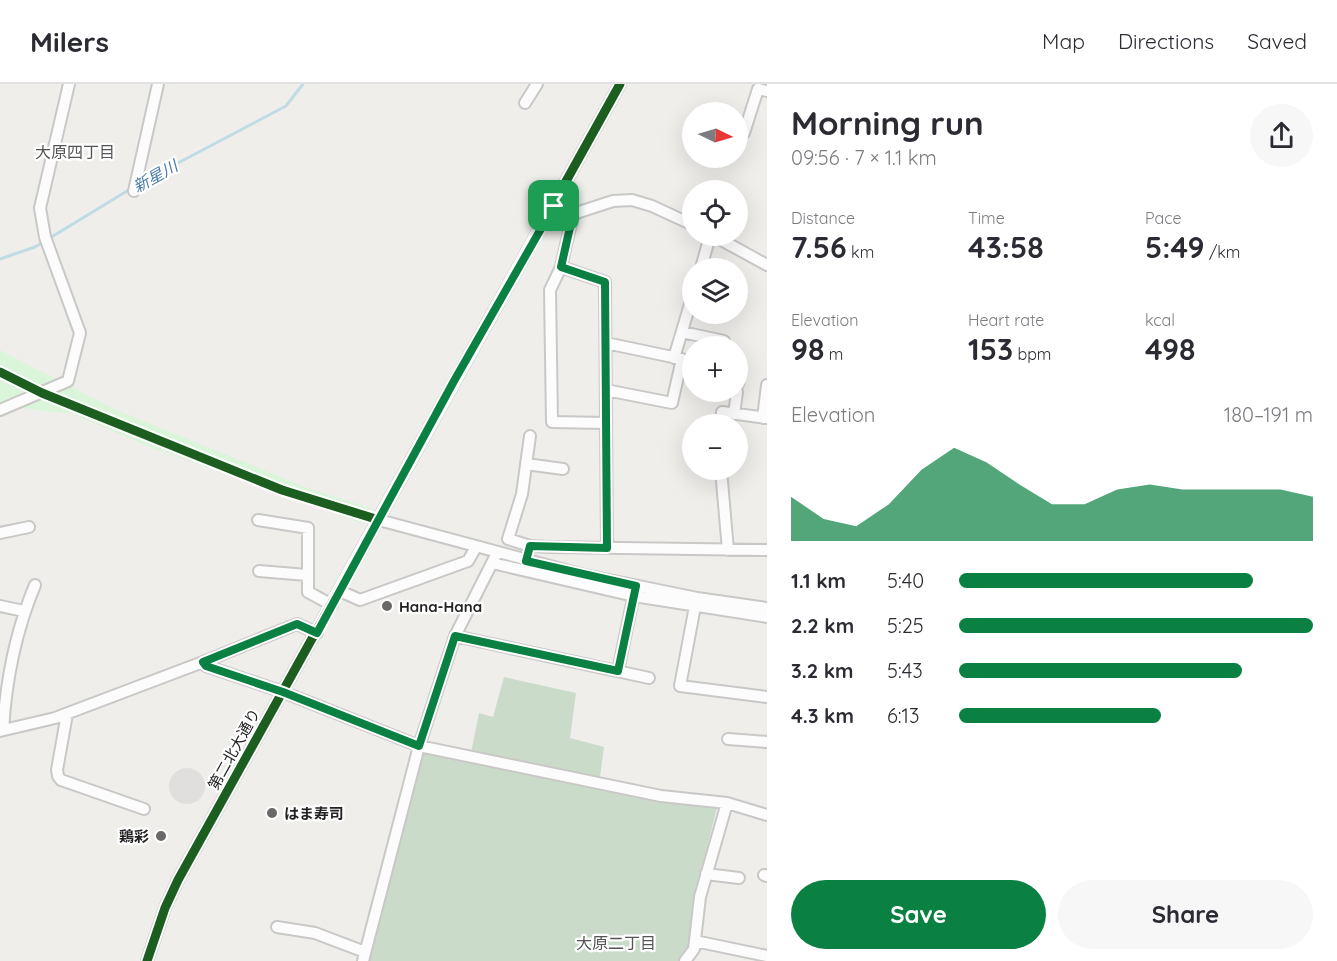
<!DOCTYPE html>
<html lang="en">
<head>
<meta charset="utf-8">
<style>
	body { margin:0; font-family:Quicksand,"Noto Sans JP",sans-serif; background:#f7f7f7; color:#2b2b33; height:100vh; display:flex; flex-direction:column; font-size:22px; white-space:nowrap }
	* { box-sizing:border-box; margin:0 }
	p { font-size:20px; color:#7c7c81 }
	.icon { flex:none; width:33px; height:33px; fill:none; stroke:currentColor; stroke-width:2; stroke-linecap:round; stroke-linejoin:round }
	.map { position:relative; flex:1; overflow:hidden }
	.drawer { display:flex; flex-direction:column; background:#fff; width:570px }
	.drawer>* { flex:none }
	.needle { width:39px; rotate:95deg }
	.fabs { position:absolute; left:682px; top:18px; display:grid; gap:12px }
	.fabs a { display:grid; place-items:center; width:66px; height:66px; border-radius:50%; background:#fff; box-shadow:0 6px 24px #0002; font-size:30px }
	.pin { position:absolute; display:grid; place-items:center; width:51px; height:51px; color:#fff; margin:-26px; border-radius:12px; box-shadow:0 3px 9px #0006 }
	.round { display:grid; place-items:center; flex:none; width:63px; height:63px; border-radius:32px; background:#f7f7f7 }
	.overview { display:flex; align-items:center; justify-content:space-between; height:102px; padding:0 24px }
	h1 { font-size:33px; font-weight:800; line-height:45px }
	.metrics { display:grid; grid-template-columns:repeat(3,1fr); gap:9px; height:102px; padding:6px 24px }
	.metrics div { display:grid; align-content:center }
	.metrics b { font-size:30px; font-weight:800 }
	.metrics small { font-size:16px; font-weight:400 }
	.metrics p { font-size:16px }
	.chart { height:168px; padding:12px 24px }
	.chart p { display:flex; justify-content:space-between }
	.chart svg { width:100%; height:108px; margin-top:6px; fill:#0b8043; opacity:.7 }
	.action { display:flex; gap:12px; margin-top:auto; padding:12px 24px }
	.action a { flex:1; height:69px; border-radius:36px; background:#0b8043; color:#fff; font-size:24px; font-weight:800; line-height:69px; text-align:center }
	.action a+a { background:#f7f7f7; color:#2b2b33 }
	ul { padding:0 24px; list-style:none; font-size:20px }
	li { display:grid; grid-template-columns:96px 72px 1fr; align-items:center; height:45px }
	li i { height:15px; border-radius:8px; background:#0b8043 }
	header { display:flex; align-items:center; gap:36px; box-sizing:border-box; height:84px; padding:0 30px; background:#fff; border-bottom:2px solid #e1e1e2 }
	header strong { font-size:28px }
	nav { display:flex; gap:33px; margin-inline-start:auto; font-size:21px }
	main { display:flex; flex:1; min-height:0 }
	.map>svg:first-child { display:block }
	.cemetery { fill:#cadbca }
	.park { fill:#daf5da }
	.parking { fill:#e0dfde }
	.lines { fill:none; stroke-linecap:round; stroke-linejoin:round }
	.stream { stroke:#bfdbe3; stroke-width:3 }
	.minor-casing { stroke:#c9c8c7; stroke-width:14 }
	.minor { stroke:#fdfcfc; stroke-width:10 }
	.cycleway-casing { stroke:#fff; stroke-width:13 }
	.cycleway { stroke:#1b5e20; stroke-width:9 }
	.route-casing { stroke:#fff; stroke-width:12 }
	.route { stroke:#0b8043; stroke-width:8 }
	.poi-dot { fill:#6a6968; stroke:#fff; stroke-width:2 }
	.labels { text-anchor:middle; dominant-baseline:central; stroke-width:4.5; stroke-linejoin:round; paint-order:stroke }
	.poi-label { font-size:15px; font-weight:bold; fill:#222; stroke:#fff; text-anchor:start }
	.street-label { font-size:15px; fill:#222; stroke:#fff }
	.neighbourhood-label { font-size:16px; fill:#555; stroke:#fff }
	.water-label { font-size:16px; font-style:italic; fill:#4a7aab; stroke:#fff }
</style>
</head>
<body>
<header>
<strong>Milers</strong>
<nav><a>Map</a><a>Directions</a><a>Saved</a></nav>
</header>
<main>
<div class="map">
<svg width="767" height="877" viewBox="0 0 767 877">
	<rect width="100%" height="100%" fill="#f0eeeb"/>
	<!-- cemetery -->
	<path class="cemetery" d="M504,593L576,609L570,654L604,663L600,693L471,669L479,629L493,633Z
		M423,667L677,720L717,724L694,815L691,862L679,877H369Z"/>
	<!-- park -->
	<path class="park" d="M0,266L117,326L308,404L370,424L361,439L142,360L71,329L48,328L0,320Z"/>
	<!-- parking -->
	<path class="parking" d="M169 702a18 18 0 1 1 36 0a18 18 0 1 1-36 0Z"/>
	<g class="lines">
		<!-- stream -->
		<path class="stream" d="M140,99L286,22L303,0
			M0,175L35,163L132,104"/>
		<!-- minor casing -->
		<g class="minor-casing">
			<path id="minor" d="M525,19L537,0
				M744,49L758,5L767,7
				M134,107L158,0
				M554,122L573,130L613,117L632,116L652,122L693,141
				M573,130L561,183L550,206L552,338L606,339
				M714,152L767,181
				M561,183L605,198L607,464
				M701,184L710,152
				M682,248L724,257
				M606,259L682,275L672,319L606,306
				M674,274L693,210
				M738,300L740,288
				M0,326L68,297L80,249L45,153L40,124L69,0
				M734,330L737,308
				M763,334L767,301
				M721,340L722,328L767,334
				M530,352L522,410L508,455L530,462L550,463L767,466
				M526,380L563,385
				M721,386L728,466
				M258,436L308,444V508L332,521
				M379,436L580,490L697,514L767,524
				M0,449L29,443
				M492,479L634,512L767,533
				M259,487L307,491
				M340,507L360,516L468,477L476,463
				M696,517L680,602L767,613
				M0,522L24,527
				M455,552L649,594
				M203,578L206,582L283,608L419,662L661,712L727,719L767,731
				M618,587L635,505
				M67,630L57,686L58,692L61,696L144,725
				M3,646C6,595 15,549 35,501
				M0,647L55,634L203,578L297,540L317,549
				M728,655L767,658
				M706,790L739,794
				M764,791L767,792
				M277,843L315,849L365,868
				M695,857L767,872
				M147,877L165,824L178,796L620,0
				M363,877L419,662L455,552L497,469
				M685,877L694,865L700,813L727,719"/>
		</g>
		<!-- minor -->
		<use href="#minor" class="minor"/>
		<!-- cycleway casing -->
		<g class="cycleway-casing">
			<path id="cycleway" d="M0,288L42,309L282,406L379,436
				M147,877L165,824L178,796L620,0"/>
		</g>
		<!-- cycleway -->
		<use href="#cycleway" class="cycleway"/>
	</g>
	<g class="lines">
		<!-- route casing -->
		<g class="route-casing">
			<path id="route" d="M554,122L573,130L561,183L605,198L607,464L530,462L526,477L636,502L618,587L455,552L419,662L283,608L206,582L203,578L297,540L317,549L454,297Z"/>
		</g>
		<!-- route -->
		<use href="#route" class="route"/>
	</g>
	<!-- markers -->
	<g class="poi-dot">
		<circle cx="387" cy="522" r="6"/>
		<circle cx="272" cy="729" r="6"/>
		<circle cx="161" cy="752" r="6"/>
	</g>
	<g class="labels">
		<!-- poi labels -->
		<g class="poi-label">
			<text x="399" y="522">Hana-Hana</text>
			<text x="284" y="729">はま寿司</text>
			<text x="149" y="752" text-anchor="end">鶏彩</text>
		</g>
		<!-- street labels -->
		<g class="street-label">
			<text transform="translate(234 665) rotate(-61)">第二北大通り</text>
		</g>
		<!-- neighbourhood labels -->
		<g class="neighbourhood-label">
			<text x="75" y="68">大原四丁目</text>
			<text x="616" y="859">大原二丁目</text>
		</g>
		<!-- water labels -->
		<g class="water-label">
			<text transform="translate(155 92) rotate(-29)">新星川</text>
		</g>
	</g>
</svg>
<div class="fabs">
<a><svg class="needle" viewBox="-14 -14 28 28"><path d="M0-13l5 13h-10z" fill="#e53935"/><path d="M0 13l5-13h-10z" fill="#7c7c81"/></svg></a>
<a><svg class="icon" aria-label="locate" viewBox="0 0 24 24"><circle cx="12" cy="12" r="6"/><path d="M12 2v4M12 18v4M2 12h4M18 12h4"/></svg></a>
<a><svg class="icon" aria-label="layers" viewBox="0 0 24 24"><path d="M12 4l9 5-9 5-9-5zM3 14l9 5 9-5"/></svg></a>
<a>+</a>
<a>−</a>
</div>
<div class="pin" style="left:554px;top:122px;background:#1e9e55"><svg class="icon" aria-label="arrive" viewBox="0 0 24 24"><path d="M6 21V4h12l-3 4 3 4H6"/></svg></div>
</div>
<section class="drawer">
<div class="overview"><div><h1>Morning run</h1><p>09:56 · 7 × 1.1 km</p></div><a class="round"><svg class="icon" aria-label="share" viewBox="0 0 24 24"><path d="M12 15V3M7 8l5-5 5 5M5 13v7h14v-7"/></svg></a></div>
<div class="metrics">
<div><p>Distance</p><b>7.56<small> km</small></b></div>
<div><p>Time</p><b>43:58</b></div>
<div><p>Pace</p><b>5:49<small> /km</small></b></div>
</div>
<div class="metrics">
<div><p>Elevation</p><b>98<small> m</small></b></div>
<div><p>Heart rate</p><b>153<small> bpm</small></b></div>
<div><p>kcal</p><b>498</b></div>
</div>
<div class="chart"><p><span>Elevation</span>180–191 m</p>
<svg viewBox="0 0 160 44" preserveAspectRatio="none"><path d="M0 44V26L10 35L20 38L30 29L40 15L50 6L60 12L70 21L80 29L90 29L100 23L110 21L120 23L130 23L140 23L150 23L160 26V44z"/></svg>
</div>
<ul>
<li><b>1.1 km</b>5:40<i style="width:83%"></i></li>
<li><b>2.2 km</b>5:25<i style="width:100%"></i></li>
<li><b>3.2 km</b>5:43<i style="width:80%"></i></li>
<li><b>4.3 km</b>6:13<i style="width:57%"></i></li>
</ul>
<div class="action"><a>Save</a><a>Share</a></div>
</section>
</main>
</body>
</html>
